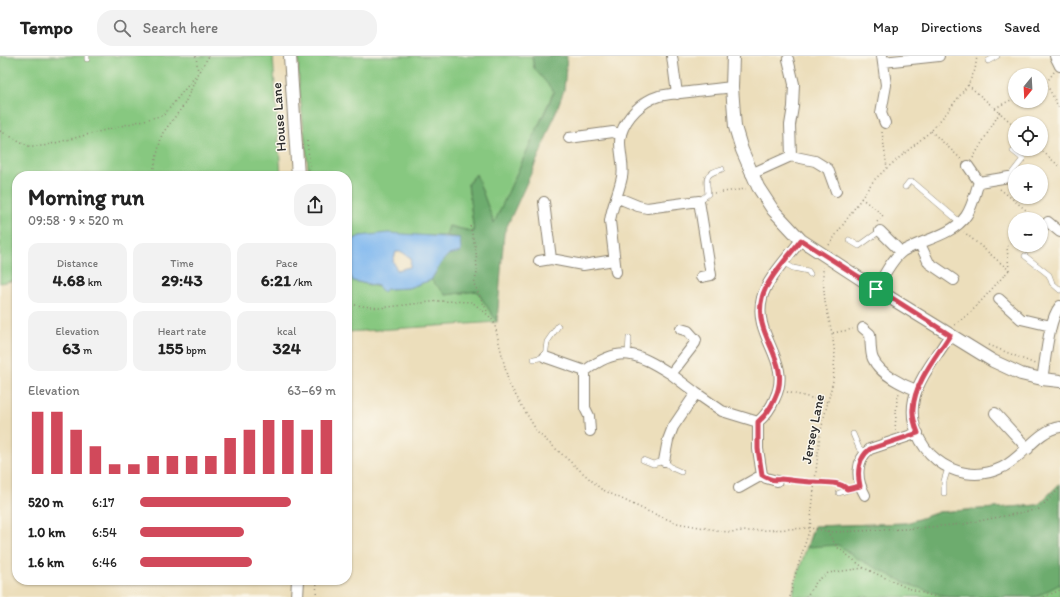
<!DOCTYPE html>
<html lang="en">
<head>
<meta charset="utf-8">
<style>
	body { margin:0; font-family:Itim,sans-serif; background:#f2f2f2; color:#222; height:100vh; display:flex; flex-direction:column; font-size:15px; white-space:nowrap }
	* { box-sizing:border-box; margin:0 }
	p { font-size:13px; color:#767676 }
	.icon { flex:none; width:22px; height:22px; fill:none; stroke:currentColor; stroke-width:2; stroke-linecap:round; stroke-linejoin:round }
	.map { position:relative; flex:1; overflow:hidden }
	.details { position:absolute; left:12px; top:115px; width:340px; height:414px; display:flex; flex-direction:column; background:#fff; border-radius:16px; box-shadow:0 1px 3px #0004 }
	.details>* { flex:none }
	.needle { width:26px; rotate:198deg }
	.fabs { position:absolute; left:1008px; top:12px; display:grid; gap:8px }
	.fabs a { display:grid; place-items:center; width:40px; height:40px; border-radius:50%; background:#fff; box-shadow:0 1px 3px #0004; font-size:20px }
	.pin { position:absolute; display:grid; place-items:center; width:34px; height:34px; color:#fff; margin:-17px; border-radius:8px; box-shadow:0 2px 6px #0006 }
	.round { display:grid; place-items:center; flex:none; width:42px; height:42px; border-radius:16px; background:#f2f2f2 }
	.overview { display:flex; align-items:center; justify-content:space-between; height:68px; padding:0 16px }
	h1 { font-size:22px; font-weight:800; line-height:30px }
	.metrics { display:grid; grid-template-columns:repeat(3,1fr); gap:6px; height:68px; padding:4px 16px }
	.metrics div { display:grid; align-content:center; border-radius:10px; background:#f2f2f2; text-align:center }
	.metrics b { font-size:17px; font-weight:800 }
	.metrics small { font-size:11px; font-weight:400 }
	.metrics p { font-size:11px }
	.chart { height:112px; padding:8px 16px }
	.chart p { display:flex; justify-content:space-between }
	.chart svg { width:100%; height:72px; margin-top:4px; stroke:#d1495b; stroke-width:6 }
	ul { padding:0 16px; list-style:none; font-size:13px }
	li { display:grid; grid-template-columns:64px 48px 1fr; align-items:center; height:30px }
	li i { height:10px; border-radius:5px; background:#d1495b }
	header { display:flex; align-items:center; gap:24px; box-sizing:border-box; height:56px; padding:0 20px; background:#fff; border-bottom:1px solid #e0e0e0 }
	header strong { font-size:19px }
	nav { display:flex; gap:22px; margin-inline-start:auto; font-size:14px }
	.search { width:280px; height:36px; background:#f2f2f2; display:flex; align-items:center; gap:10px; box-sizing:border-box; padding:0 14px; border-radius:16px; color:#767676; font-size:15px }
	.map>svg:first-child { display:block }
	.green { fill:#87c880; stroke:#597a56 }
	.forest { fill:#6dac6e; stroke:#4c6c4c }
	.water { fill:#7fb7ef; stroke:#55718d; fill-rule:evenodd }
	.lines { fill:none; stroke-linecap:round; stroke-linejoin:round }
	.service-casing { stroke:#8c8473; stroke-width:6 }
	.minor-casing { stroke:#8c8473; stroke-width:12 }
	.tertiary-casing { stroke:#8c8473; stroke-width:14 }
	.path { stroke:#8c8473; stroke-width:1.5; stroke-dasharray:1 3; stroke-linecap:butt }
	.service { stroke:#fff; stroke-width:5 }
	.minor { stroke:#fff; stroke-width:10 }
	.tertiary { stroke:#fff; stroke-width:12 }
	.route-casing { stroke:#fff; stroke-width:8 }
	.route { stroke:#d1495b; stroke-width:5 }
	.labels { text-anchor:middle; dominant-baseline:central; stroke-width:3; stroke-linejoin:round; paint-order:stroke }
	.street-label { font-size:14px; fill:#2b2b2b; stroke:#fbf7ec }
</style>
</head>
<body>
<header>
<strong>Tempo</strong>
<div class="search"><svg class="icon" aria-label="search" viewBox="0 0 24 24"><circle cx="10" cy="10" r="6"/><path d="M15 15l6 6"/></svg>Search here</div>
<nav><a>Map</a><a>Directions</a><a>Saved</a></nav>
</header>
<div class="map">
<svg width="1060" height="541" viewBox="0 0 1060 541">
	<rect width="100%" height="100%" fill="#fbf7ec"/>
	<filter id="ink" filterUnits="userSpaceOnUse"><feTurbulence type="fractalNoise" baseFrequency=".025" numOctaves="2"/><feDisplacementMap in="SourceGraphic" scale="8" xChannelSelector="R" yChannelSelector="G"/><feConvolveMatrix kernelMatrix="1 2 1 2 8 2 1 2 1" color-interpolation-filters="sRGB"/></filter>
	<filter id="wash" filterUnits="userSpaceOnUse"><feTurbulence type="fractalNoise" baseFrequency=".012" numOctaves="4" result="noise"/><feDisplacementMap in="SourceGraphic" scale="16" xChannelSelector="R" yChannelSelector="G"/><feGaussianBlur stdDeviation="0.9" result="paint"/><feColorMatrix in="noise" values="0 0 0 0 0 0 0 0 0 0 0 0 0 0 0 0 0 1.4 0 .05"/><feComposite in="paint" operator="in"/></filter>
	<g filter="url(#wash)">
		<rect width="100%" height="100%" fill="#ecdebb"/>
		<!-- green -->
		<path class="green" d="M0,0H273L281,120H17V224L0,227Z
			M298,0H532L534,12L554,35L494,168L476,118L468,128L474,176L449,170L446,180H360L347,187V120H309L299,30Z
			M347,212L353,225L387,233L408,232L431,224L446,239L477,235L497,266L347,276Z
			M1060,427V541H793L795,526L814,470L907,467L939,456L1038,449Z"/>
		<!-- forest -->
		<path class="forest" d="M532,0H567L564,34L542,93L504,177L497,266L477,235L446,239L431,224L441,207L460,182L446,180L449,170L474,176L468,128L476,118L494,167L554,36L534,12Z
			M1060,427V528L1036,541H948L907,528L858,503L838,489L807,491L814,470L907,467L939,456L1038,449Z"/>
		<!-- water -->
		<path class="water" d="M388,177L460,182L461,196L448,199L441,207L431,224L408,232L387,233L383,236L378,230L353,225L347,212V187L360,180ZM396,196H402L411,202L410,211L397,214L393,205Z"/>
	</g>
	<g filter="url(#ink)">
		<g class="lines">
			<!-- service casing -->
			<g class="service-casing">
				<path id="service" d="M87,0V3
					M988,5L997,0
					M1013,95L1023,103L1009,121L1015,126
					M905,131L909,126H913L961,167
					M699,145L708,138C706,121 704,118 722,113
					M849,184L859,190L880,175
					M1025,200L1049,219L1052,227L1060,234
					M784,207L793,212L808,215L810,218
					M628,298L629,282
					M534,303L545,301L547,286L558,270
					M853,378L859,392L865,397
					M643,404L653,408L664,405L672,412L681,416
					M839,437L860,430
					M944,437V425L948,412"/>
			</g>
			<!-- minor casing -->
			<g class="minor-casing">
				<path id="minor" d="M672,0L677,38
					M882,0L886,29L881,57L885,67
					M1055,0L1060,10
					M788,3L794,28L793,51L790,69L791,100
					M883,6L939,0
					M569,82L613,76L621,79
					M751,118L791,100L815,105L828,113L836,135
					M979,126L1009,121
					M616,141L638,150L647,152L699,145L711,219L701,221
					M544,146L551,203
					M1048,166L1060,176
					M880,175L901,196
					M920,188L929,207L954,224
					M539,205L551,203L583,209L614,204
					M616,216L610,165C612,150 619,136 622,121C625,107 617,92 621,78C626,61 642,45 659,40C668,38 679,37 689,36C703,34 718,33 732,31
					M876,233C883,222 892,202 903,195C922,184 953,179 966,160C973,150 975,137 979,126L968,110
					M999,243L1021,263L1051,270
					M863,272L870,278C871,286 870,297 873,303C880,318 903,329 916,334
					M681,273L688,275L696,284L695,287L671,318L696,337L722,355L758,366
					M950,279C939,297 918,323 914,343C904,391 955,434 1001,412C1022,403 1037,374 1060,371
					M545,301L585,315
					M1042,323C1046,303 1048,265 1060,250
					M995,357L1028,393
					M590,375L589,360L585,352V315C620,288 637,297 671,318
					M664,405L668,384L673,371L696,337
					M762,419L758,393V366C766,359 771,352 775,342C793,304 752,281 762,242C766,224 789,200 801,184
					M739,432L762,419L766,422L777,425
					M865,439C856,424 855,404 870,393L918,377"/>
			</g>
			<!-- tertiary casing -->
			<g class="tertiary-casing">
				<path id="tertiary" d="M290,0L298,120
					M733,0L732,31L735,71L742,94L758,131L773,154L801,184L876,233L993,305L1021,318L1042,323L1060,325
					M297,541L298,524"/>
			</g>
			<!-- path -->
			<path class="path" d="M196,0L198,16
				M1054,16L1046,27L1060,54
				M968,29L1015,70
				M1041,29L1046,27
				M995,52L1015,42
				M0,75L29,90H43L164,59L198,17L209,0
				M931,75L962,104
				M882,76L887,112
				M307,85L311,120
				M1040,93L1060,111
				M973,102L1000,56
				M153,120L154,111L162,78L184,49L197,20
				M1000,133L1037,163
				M714,137L746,133
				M861,142L883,159L877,166
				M1028,163L1032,159
				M470,170L476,194L477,217L474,228L488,257
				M829,189L874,124L887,112L931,75L948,55L968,29L975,14L977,0
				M1009,214L1007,191L1015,179
				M347,248L379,252L439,245L472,246L488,259L494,266L509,328L538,377L601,433L647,455L677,467L727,476L810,472L833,476L905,473L964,468L1039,453L1060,432
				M955,269L972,255L1009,214L964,176
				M833,277L853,273
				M989,289L1035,308
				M787,336L828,346
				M895,374L897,343L899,337
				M786,424C804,426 822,425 840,429
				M827,475L837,491L864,512
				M316,541L317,524
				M790,541L793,526L810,472L820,378L833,325L835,299L832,277L825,246L823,223V211
				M806,541L817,525L828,517L864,512L905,531L935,541
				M1044,541L1060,534"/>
			<!-- service -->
			<use href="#service" class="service"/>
			<!-- minor -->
			<use href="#minor" class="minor"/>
			<!-- tertiary -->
			<use href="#tertiary" class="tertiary"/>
		</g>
	</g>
	<g class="lines" filter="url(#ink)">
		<!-- route casing -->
		<g class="route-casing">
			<path id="route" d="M801,184L950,279C937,300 914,327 913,353C912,361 915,369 918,377L870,393C858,402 857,417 860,430L847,433C839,425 825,427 814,426C803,426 792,424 781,423C775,425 768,423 762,419L758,393V366C766,359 771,352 775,342C793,304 752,281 762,242C766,224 789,200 801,184Z"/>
		</g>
		<!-- route -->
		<use href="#route" class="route"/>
	</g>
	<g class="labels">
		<!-- street labels -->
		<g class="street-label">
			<text transform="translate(279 61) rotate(-94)">House Lane</text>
			<text transform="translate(813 373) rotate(-79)">Jersey Lane</text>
		</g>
	</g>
</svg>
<div class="fabs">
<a><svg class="needle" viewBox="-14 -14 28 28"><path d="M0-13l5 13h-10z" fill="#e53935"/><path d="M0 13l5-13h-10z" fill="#767676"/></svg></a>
<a><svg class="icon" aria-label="locate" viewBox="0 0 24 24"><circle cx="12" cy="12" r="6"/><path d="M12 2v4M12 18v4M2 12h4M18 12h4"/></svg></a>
<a>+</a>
<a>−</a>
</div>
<div class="pin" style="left:876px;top:233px;background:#1e9e55"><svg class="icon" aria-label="arrive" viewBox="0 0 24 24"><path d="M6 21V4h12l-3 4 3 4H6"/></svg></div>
<section class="details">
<div class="overview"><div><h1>Morning run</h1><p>09:58 · 9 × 520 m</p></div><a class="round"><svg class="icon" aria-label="share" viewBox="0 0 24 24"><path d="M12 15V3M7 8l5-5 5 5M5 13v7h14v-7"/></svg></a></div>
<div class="metrics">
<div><p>Distance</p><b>4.68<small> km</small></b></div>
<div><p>Time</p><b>29:43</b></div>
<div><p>Pace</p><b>6:21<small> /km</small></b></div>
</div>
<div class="metrics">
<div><p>Elevation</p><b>63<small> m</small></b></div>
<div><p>Heart rate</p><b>155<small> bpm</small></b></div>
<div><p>kcal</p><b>324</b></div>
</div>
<div class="chart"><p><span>Elevation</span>63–69 m</p>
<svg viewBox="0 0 160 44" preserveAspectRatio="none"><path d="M5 44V6M15 44V6M25 44V17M35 44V27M45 44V38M55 44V38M65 44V33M75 44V33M85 44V33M95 44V33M105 44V22M115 44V17M125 44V11M135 44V11M145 44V17M155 44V11"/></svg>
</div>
<ul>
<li><b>520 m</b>6:17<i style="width:77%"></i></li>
<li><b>1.0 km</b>6:54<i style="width:53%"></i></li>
<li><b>1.6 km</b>6:46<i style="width:57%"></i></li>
</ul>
</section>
</div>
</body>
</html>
